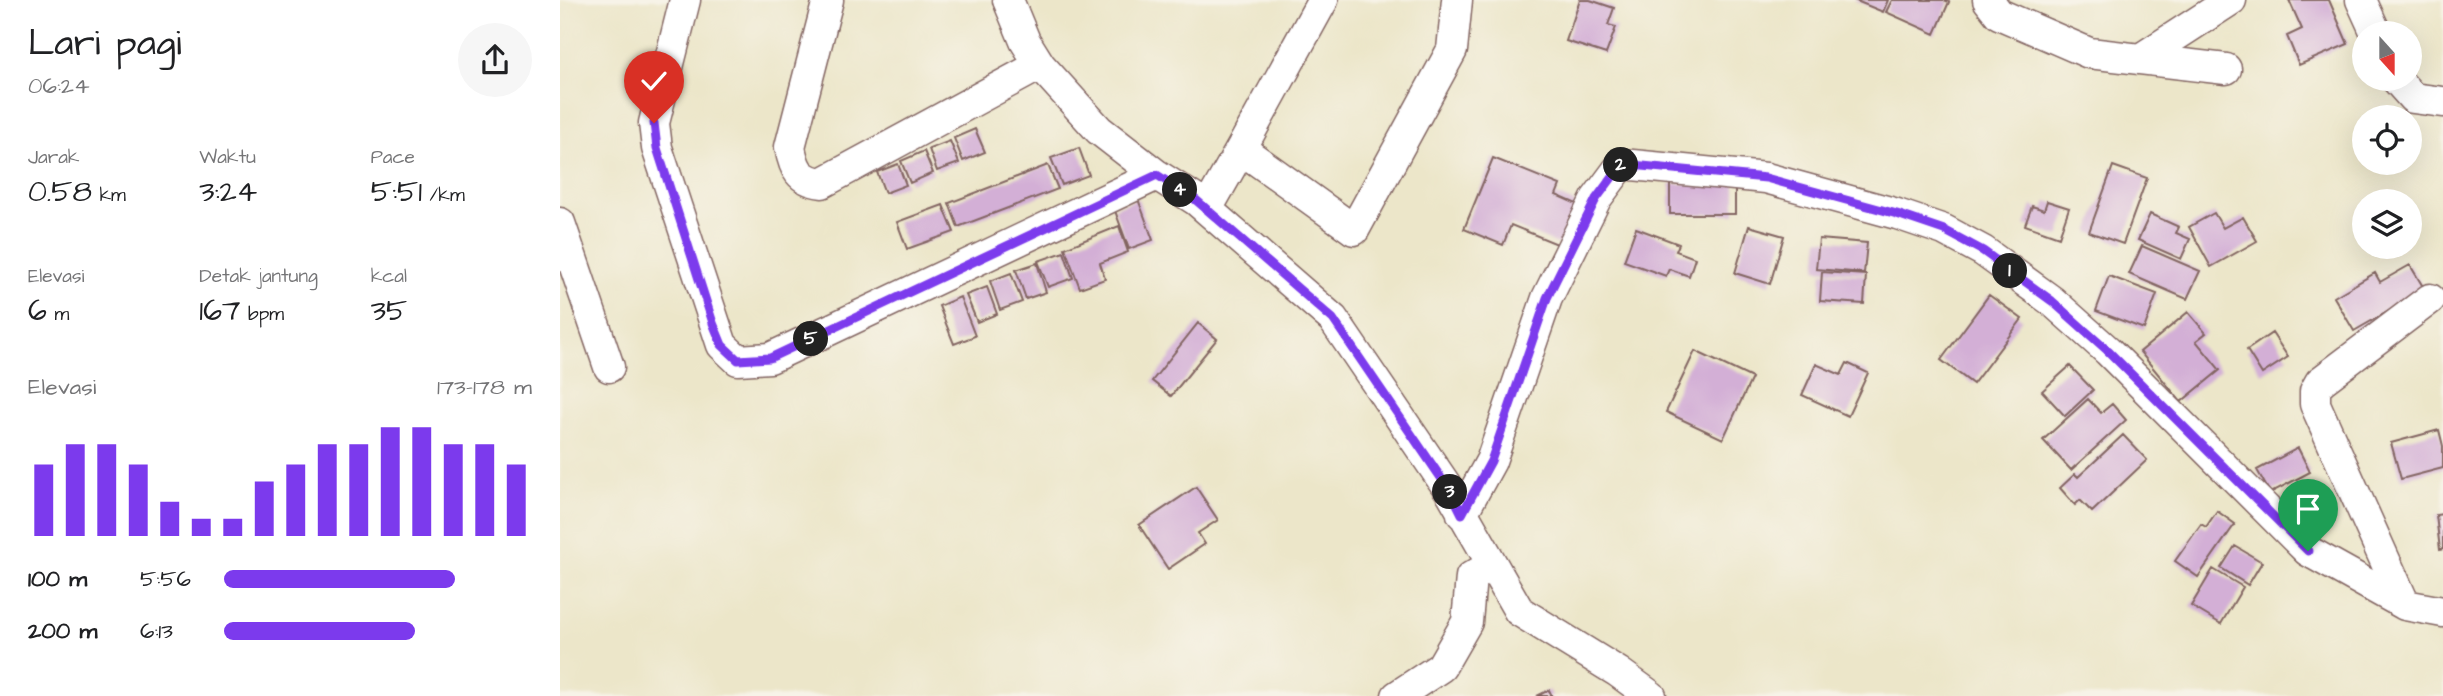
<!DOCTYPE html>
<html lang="id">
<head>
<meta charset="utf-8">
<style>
	body { margin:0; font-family:"Architects Daughter",sans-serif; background:#f6f6f6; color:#202124; height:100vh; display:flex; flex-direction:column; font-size:26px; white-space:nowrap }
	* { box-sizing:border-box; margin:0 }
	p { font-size:23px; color:#757577 }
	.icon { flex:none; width:38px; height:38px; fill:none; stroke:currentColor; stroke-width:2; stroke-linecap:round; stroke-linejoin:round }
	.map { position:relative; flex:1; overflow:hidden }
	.drawer { display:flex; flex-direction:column; background:#fff; width:560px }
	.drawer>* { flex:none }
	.needle { width:46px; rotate:159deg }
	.controls { position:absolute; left:1792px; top:21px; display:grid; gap:14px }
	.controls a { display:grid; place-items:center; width:70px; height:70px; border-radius:50%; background:#fff; box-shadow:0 7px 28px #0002; font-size:35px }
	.pin { position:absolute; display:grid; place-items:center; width:60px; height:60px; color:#fff; margin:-72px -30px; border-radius:50% 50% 50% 0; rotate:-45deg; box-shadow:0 0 7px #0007 }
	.pin .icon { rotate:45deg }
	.km { position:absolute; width:35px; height:35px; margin:-18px; border-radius:50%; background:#222; color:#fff; font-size:19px; line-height:35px; text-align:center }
	.round { display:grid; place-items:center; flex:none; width:74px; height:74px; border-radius:37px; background:#f6f6f6 }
	.summary { display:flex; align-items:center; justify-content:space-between; height:119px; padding:0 28px }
	h1 { font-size:38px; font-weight:600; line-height:52px }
	.stats { display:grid; grid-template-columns:repeat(3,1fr); gap:10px; height:119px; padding:7px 28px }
	.stats div { display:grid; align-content:center }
	.stats b { font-size:30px; font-weight:600 }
	.stats small { font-size:19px; font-weight:400 }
	.stats p { font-size:19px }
	.chart { height:196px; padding:14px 28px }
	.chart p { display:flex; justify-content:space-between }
	.chart svg { width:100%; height:126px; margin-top:7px; stroke:#7c3aed; stroke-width:6 }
	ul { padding:0 28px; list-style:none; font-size:23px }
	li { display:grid; grid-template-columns:112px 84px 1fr; align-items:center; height:52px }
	li i { height:18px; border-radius:9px; background:#7c3aed }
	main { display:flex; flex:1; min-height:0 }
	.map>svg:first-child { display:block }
	.building { fill:#d3afd6 }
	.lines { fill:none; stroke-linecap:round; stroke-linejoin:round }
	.street-casing { stroke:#836562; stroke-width:33 }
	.street { stroke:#fff; stroke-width:30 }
	.route-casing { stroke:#fff; stroke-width:14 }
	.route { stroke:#7c3aed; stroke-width:9 }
</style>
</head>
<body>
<main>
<section class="drawer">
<div class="summary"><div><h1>Lari pagi</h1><p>06:24</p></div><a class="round"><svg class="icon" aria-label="share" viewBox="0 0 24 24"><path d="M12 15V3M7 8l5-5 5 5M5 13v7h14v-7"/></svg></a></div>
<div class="stats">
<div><p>Jarak</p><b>0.58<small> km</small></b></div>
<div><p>Waktu</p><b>3:24</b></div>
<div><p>Pace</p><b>5:51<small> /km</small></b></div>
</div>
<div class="stats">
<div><p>Elevasi</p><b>6<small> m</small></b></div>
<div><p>Detak jantung</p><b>167<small> bpm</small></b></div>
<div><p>kcal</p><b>35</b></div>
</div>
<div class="chart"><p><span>Elevasi</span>173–178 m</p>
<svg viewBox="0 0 160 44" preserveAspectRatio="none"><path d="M5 44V19M15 44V12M25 44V12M35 44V19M45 44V32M55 44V38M65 44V38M75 44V25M85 44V19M95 44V12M105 44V12M115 44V6M125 44V6M135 44V12M145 44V12M155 44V19"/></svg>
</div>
<ul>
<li><b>100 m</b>5:56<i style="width:75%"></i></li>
<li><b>200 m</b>6:13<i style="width:62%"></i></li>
</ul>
</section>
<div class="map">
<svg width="1883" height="696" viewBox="0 0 1883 696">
	<rect width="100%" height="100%" fill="#f7f3e8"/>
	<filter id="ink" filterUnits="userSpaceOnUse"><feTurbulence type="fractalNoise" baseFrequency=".0143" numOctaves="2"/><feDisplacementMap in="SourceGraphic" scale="14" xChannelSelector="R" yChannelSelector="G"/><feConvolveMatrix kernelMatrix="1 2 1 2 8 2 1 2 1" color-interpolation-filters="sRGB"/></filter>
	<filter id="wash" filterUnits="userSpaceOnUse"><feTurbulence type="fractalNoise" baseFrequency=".00686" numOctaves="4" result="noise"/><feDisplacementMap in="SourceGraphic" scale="28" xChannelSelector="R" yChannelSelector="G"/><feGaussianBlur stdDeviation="1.57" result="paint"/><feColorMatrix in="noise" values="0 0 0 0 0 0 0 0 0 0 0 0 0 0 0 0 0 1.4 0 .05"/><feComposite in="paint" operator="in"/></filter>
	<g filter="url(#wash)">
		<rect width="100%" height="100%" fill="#ece6c9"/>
		<g id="blocks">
			<!-- building -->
			<path class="building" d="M1020,0H1030L1054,8L1048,25L1056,27L1046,54L1006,41Z
				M1294,0H1328L1323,12Z
				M1332,0H1384L1389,2L1375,34L1326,12Z
				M1729,0H1769L1788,44L1739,65L1727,36L1742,29Z
				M415,129L425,152L403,161L394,138Z
				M390,141L399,163L377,171L369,149Z
				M519,148L529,175L502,185L491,158Z
				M364,151L373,173L350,183L341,161Z
				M933,158L1000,185L996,195L1019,205L1002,246L951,225L943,245L904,229Z
				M338,164L346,185L325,193L317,172Z
				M488,165L498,189L398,227L389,203Z
				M1553,166L1587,178L1563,244L1529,232Z
				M1175,183V214H1110V184Z
				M578,199L593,240L569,249L554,208Z
				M1487,201L1509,208L1499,237L1465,225L1472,206L1484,210Z
				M383,205L394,232L347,249L337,222Z
				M1654,213L1663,228L1683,217L1697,241L1651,267L1629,227Z
				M1590,214L1619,227L1616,233L1630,239L1621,259L1578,240Z
				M559,226L568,252L540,263L545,279L520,288L505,248Z
				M1189,226L1224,236L1210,284L1175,273Z
				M1076,228L1119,244L1116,251L1135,258L1129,276L1109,269L1106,276L1064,261Z
				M1259,239L1307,243L1304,273L1256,269Z
				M1582,246L1640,271L1627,299L1569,274Z
				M504,252L513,278L488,287L478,261Z
				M477,263L486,292L466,299L456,270Z
				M1850,265L1865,290L1794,331L1774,297L1815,273L1820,282Z
				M1262,272L1306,275L1304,304L1260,301Z
				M451,273L462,302L440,310L430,281Z
				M1549,276L1597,294L1584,329L1536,311Z
				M427,287L437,314L417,322L406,295Z
				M1429,295L1462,319L1413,384L1381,360Z
				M400,297L415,336L394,344L379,306Z
				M1628,312L1646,333L1636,341L1660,370L1621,402L1580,352Z
				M638,323L657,339L611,396L592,381Z
				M1712,333L1728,357L1702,374L1687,350Z
				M1135,351L1192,378L1163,439L1106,412Z
				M1287,363L1308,373L1288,416L1242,395L1256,364L1281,375Z
				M1510,366L1533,390L1505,416L1482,391Z
				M1528,399L1541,413L1552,404L1566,420L1511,470L1483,440Z
				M1879,430L1883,446V468L1841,479L1831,443Z
				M1563,435L1587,460L1532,512L1520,500L1515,505L1500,488L1515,474L1518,477Z
				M1738,448L1750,472L1710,493L1697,470Z
				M636,487L658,520L638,533L645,544L608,569L579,525Z
				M1657,511L1675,524L1638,577L1615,561L1641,524L1646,527Z
				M1883,514V549L1880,550L1876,515Z
				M1675,546L1702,562L1688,585L1661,568Z
				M1653,569L1683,587L1661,624L1631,606Z
				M989,690L992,696H977Z"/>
		</g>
	</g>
	<g filter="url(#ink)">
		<use href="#blocks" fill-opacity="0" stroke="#836562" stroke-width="2"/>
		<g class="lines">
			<!-- street casing -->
			<g class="street-casing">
				<path id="street" d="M125,0L94,123L97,148L162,345L178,360L210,358L597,175
					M268,0L230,147C234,169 239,180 262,183L480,65
					M448,0L465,41L480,65L539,130L597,175L636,200L773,319L892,494L959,611L1058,672L1091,696
					M1428,0L1439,14L1529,53L1580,59L1671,0
					M1801,0L1816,33
					M1580,59L1666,69
					M1836,79L1853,98L1883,102
					M681,149L763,0
					M647,209L681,149L794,230L892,50L897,0
					M0,223L49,367
					M902,514L931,461L987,298L1036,199L1062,164L1206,178L1337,214L1384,230L1423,251L1492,301L1548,351L1748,551L1845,605L1883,612
					M1845,605L1755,404V391L1760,382L1870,299
					M837,696L881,667L907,622L911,577L932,565"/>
			</g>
			<!-- street -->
			<use href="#street" class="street"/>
		</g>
	</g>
	<g class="lines" filter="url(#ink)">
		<!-- route casing -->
		<g class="route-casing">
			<path id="route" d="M94,123L97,148L153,323L162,345L178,360L210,358L597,175L636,200L773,319L892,494L902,514L931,461L987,298L1036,199L1062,164L1206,178L1337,214L1384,230L1423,251L1492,301L1548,351L1748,551"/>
		</g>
		<!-- route -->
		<use href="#route" class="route"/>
	</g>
</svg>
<div class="controls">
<a><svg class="needle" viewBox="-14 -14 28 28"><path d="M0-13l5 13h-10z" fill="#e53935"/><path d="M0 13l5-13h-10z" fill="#757577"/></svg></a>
<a><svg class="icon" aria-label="locate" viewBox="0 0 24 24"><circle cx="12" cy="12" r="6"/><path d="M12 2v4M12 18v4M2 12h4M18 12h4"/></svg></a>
<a><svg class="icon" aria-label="layers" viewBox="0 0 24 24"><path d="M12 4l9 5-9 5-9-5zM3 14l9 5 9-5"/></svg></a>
</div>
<div class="pin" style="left:1748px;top:551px;background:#1e9e55"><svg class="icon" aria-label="arrive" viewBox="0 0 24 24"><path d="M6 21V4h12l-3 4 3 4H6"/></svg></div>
<div class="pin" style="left:94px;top:123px;background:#d93025"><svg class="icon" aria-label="check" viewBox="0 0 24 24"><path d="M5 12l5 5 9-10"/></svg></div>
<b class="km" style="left:1450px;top:271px">1</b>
<b class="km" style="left:1061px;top:165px">2</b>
<b class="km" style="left:890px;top:492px">3</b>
<b class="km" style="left:620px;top:190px">4</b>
<b class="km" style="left:251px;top:339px">5</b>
</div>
</main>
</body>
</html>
